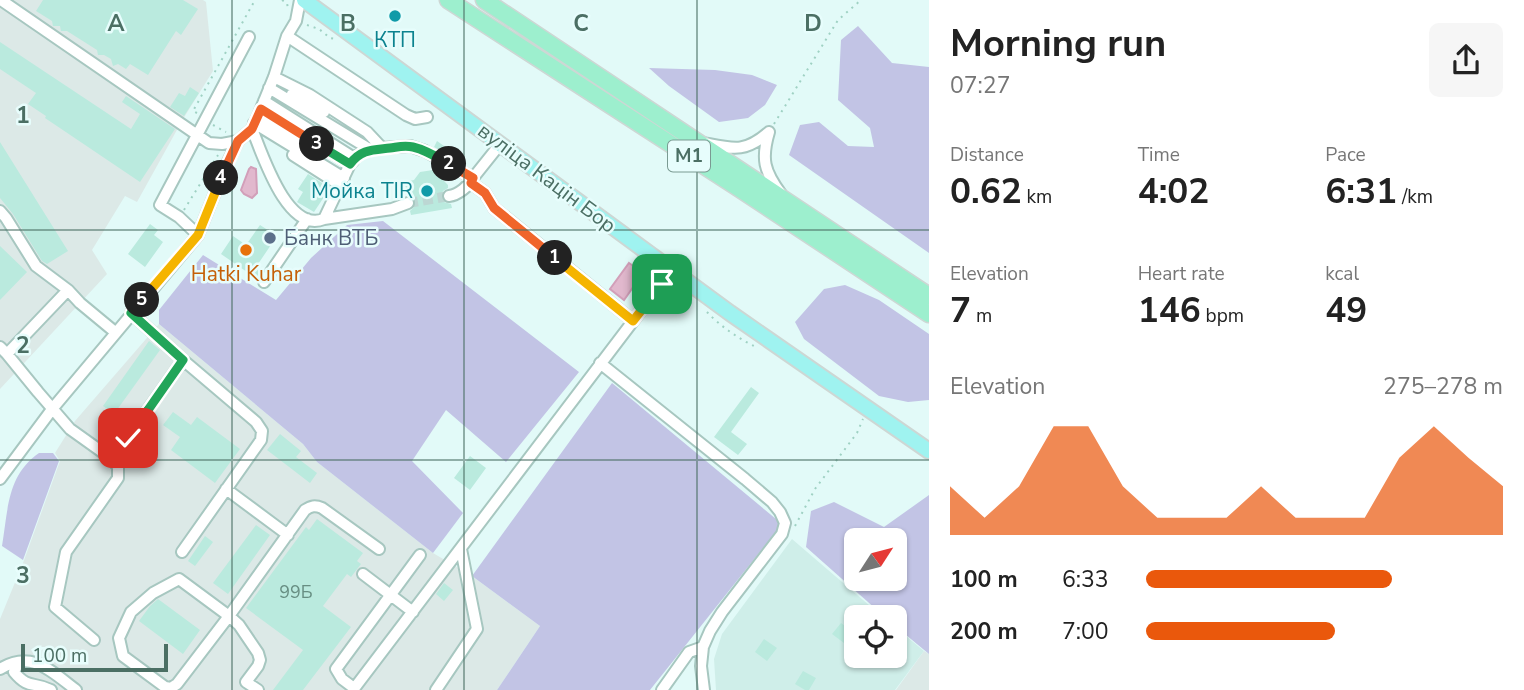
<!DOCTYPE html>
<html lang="en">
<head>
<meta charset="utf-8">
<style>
	body { margin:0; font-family:"Nunito Sans",sans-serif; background:#f6f6f6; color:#222; height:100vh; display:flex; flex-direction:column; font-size:26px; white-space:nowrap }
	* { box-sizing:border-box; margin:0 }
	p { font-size:23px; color:#767676 }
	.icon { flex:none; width:38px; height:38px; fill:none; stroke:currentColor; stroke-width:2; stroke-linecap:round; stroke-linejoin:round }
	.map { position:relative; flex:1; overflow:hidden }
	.panel { display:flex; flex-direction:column; background:#fff; width:595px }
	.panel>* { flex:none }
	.needle { width:46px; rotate:54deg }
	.controls { position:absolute; left:844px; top:528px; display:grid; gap:14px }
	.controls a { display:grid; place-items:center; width:63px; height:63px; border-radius:10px; background:#fff; box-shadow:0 2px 5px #0004; font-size:35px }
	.scale { position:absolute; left:21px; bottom:18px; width:147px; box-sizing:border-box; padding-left:7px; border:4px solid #4b6f64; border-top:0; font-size:19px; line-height:24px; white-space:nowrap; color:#4b6f64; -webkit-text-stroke:5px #e7fdfc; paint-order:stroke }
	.pin { position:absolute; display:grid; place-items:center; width:60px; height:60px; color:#fff; margin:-30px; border-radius:14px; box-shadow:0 4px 10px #0006 }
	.km { position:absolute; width:35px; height:35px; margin:-18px; border-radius:50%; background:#222; color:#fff; font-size:19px; line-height:35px; text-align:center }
	.round { display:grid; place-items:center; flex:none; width:74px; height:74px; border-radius:10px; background:#f6f6f6 }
	.head { display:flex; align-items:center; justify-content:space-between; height:119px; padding:0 21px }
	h1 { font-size:38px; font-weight:700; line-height:52px }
	.figures { display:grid; grid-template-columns:repeat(3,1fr); gap:10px; height:119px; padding:7px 21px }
	.figures div { display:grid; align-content:center }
	.figures b { font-size:35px; font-weight:700 }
	.figures small { font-size:19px; font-weight:400 }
	.figures p { font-size:19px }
	.chart { height:196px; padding:14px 21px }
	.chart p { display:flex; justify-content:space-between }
	.chart svg { width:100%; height:126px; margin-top:7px; fill:#ea580c; opacity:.7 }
	ul { padding:0 21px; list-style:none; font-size:23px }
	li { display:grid; grid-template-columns:112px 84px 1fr; align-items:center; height:52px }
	li i { height:18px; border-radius:9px; background:#ea580c }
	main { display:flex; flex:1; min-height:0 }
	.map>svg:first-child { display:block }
	.residential { fill:#cfeee9 }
	.industrial { fill:#dce9e7 }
	.green { fill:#c2c4e5; fill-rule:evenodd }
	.water { fill:#e1b8cd; stroke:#d29fb9; stroke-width:2 }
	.building { fill:#baeade }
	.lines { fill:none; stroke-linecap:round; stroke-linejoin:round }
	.minor-tunnel { stroke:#bcd7d3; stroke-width:10; stroke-dasharray:10 5; stroke-linecap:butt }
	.minor-casing { stroke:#a7c7c0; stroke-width:14 }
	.major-casing { stroke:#cdd7d4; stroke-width:18 }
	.highway-casing { stroke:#cdd7d4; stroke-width:19 }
	.path { stroke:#9fd1c3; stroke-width:2; stroke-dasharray:2 5; stroke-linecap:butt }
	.minor { stroke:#fff; stroke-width:10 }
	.major { stroke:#9ff3f0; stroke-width:14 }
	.highway { stroke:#9defce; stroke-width:16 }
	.split-1-casing { stroke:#fff; stroke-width:14 }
	.split-2-casing { stroke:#fff; stroke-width:14 }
	.split-3-casing { stroke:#fff; stroke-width:14 }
	.split-4-casing { stroke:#fff; stroke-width:14 }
	.split-5-casing { stroke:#fff; stroke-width:14 }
	.split-6-casing { stroke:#fff; stroke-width:14 }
	.split-7-casing { stroke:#fff; stroke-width:14 }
	.split-1 { stroke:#f5b400; stroke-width:9 }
	.split-2 { stroke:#f0652b; stroke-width:9 }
	.split-3 { stroke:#22a559; stroke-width:9 }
	.split-4 { stroke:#f0652b; stroke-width:9 }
	.split-5 { stroke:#f5b400; stroke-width:9 }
	.split-6 { stroke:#22a559; stroke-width:9 }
	.split-7 { stroke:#22a559; stroke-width:9 }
	.grid { fill:none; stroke:#4b6f64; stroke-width:2; stroke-opacity:0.55 }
	.culture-dot { fill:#0f9aa8; stroke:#e7fdfc; stroke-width:2.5 }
	.service-dot { fill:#5c6f8a; stroke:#e7fdfc; stroke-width:2.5 }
	.food-dot { fill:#e8710a; stroke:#e7fdfc; stroke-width:2.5 }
	.labels { text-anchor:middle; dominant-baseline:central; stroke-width:5; stroke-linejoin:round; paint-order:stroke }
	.number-label { font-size:18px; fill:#678e82 }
	.shield { fill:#e7fdfc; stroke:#7a9a92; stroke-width:2 }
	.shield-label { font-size:19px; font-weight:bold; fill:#4b6f64 }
	.culture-label { font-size:21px; fill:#0d838f; stroke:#e7fdfc }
	.street-label { font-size:21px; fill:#4b6f64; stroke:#e7fdfc }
	.service-label { font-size:21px; fill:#4e5e75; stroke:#e7fdfc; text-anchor:start }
	.food-label { font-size:21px; fill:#c56008; stroke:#e7fdfc }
	.grid-label { font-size:23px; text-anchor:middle; font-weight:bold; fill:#4b6f64; stroke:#e7fdfc; stroke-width:5; stroke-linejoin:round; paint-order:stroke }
</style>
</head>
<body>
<main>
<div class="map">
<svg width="929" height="690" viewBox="0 0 929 690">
	<rect width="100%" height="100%" fill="#e2faf8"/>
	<!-- residential -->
	<path class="residential" d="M792,539L884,618H856V656H894V626L924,651L895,690H716L714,659L722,634Z"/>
	<!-- industrial -->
	<path class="industrial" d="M0,0H203L206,2L213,71L183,119L137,202L125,196L92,250L107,274L0,389Z
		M159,324L303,444L317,462L433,553L472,576L540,626L497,690H0V619L23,563L60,461L55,453L75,421Z
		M924,651L929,654V690H896Z"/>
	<!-- green -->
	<path class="green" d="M858,26L892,63L929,67V253L789,155L800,125L819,122L848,146L874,147L870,128L838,100L841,40Z
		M649,68L715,70L752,75L777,85L765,105L748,118L719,122L669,86Z
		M383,221L579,372L506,462L446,410L412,461L463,513L433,553L317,462L303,444L159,324V310L203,255L276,300L311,258L347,225Z
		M845,285L879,300L929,334V400L908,402L879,396L804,339L795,322L824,289Z
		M612,383L782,524L650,690H497L540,626L472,576Z
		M39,453H53L59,461L23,560L2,546C8,510 7,475 39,453Z
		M929,495V654L894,625V618H886L806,547L811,511L834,502L884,527ZM856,541H894V579H856Z"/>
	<!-- water -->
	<path class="water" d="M251,167L256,169L257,193L252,198L244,194L241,190L249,169Z
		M629,263L643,273L624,300L610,289Z"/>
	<!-- building -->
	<path class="building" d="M43,0H183L198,9L181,35L176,31L148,75L130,64L126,69L118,64L113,66L111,59L104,55H98L97,50L67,31H61L60,26H53L52,21L36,11Z
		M0,42L131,129L140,114L122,102L126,96L175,129L140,182L45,118L46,116L28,104L36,93L0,69Z
		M190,87L199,93L184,116L170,107L179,93L185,96Z
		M437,141L461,158L459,161L434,147Z
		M0,142L68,251L47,264L42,261L13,214L0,198Z
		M433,170L448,185V188L443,191L441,197L444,202L451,204L452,208L411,215L410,211L414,207L416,201L412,197L407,195L405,182L414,180L420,172Z
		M308,174L330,188L314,212L297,202L303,192L298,189Z
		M150,224L158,230L154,235L163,242L145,267L128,254Z
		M260,225L277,236L256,267L262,271L257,279L221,254L233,236L246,245Z
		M0,246L27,272L0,300Z
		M149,341L160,350L114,414L103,406Z
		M751,387L759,393L731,432L747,444L738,455L714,437Z
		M173,412L191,425L197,417L240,449L215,483L171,450L180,437L163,425Z
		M280,434L301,451L296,457L317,473L310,483L267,450Z
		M470,456L486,468L470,490L454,478Z
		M317,519L363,553L357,561L361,564L351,577L347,574L323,606L351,627L303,690H273L303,650L246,608L306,527L309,530Z
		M256,525L270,535L228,594L213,583Z
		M205,536L213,542L195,566L188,561Z
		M444,583L453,590L444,601L436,594Z
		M158,599L200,630L183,654L139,621L150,606Z
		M841,623L853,632L844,643L832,634Z
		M764,639L777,648L767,661L755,652Z
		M803,671L816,678L809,690H805L795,684Z"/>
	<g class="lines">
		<!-- minor-tunnel -->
		<path class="minor-tunnel" d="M408,203L449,196"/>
		<!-- minor casing -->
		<g class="minor-casing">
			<path id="minor" d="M1,0L209,143L222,144L238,141
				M287,36L406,115L415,119L427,117
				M274,77L310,95L367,132L382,148L410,146L425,151L473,178L501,143
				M269,88L371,150L377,148
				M292,94L324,112
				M264,101L354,158L362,152L371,150
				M261,109L350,164L353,161
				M258,116L318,154
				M254,123L344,178
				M252,129C262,153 287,234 324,219L350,164
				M769,132C761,159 764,171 781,194
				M704,143C734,149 745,153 769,132
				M293,155L340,185
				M471,183L485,193L494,208L633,321
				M449,196C458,195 469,186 473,178
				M0,211L6,218L36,266L68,290L80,303L115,332
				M324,219L392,209L408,203
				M198,235L179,217L160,205L249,37
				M264,282L307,219
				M131,313L183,360
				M0,347L7,354L68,290
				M7,354L38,392L70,429L112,459L118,467V478L66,552L55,607L94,640
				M600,363L745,479L772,502L780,512L785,523L782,534L722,612L710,631L703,647L701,666L704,690
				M128,438L183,360L256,422L262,431L261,440L182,552
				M0,479L53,408L198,235L225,168L238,141L252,129L258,116L274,77L287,36L296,21L300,0
				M226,489L288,535
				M363,574L413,612
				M19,662L14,672C29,690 33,681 51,690
				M0,669C31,649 51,671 76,690
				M354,688L342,679L336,669L420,555
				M258,690L246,682L258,666L260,660L258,653L239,625L229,616L179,579L153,593L131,612L119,638L123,656L165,687L171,688L177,684L229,616L305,510C311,506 315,505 322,508L379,549
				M353,690L662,283L671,270
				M436,690L477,629L461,549
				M662,690L689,652L703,647"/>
		</g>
		<!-- major casing -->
		<g class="major-casing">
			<path id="major" d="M304,0L730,313L929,451"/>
		</g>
		<!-- highway casing -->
		<g class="highway-casing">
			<path id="highway" d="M448,0L740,189L929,314
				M484,0L929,296"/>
		</g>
		<!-- path -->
		<path class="path" d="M282,0L287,3L288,9
			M307,25L319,29L330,38L336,39
			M197,113L193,111L255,0
			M774,124L838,20L861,0
			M213,125L226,132
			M184,210L218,155
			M707,312C720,326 739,339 756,347
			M795,526L815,489L857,433L863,419"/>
		<!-- minor -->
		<use href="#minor" class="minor"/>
		<!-- major -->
		<use href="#major" class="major"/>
		<!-- highway -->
		<use href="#highway" class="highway"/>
	</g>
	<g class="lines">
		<!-- split-1 casing -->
		<g class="split-1-casing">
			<path id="split-1" d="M555,258L633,321L662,284"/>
		</g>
		<!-- split-2 casing -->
		<g class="split-2-casing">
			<path id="split-2" d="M449,164L473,178L471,183L485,193L494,208L555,258"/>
		</g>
		<!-- split-3 casing -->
		<g class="split-3-casing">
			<path id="split-3" d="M317,144L350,164C361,149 373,150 390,148C398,147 404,145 413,147C426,150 437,157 449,164"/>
		</g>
		<!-- split-4 casing -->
		<g class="split-4-casing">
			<path id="split-4" d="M221,178L238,141L252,129L261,109L317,144"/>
		</g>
		<!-- split-5 casing -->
		<g class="split-5-casing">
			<path id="split-5" d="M142,300L198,235L221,178"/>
		</g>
		<!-- split-6 casing -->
		<g class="split-6-casing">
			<path id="split-6" d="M142,300L131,313L183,360L148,410"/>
		</g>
		<!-- split-7 casing -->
		<g class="split-7-casing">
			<path id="split-7" d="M128,438L148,410"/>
		</g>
		<!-- split-1 -->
		<use href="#split-1" class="split-1"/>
		<!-- split-2 -->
		<use href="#split-2" class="split-2"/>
		<!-- split-3 -->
		<use href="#split-3" class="split-3"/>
		<!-- split-4 -->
		<use href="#split-4" class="split-4"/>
		<!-- split-5 -->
		<use href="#split-5" class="split-5"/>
		<!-- split-6 -->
		<use href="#split-6" class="split-6"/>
		<!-- split-7 -->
		<use href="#split-7" class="split-7"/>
	</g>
	<!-- grid -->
	<path class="grid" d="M232,0V690M464,0V690M697,0V690M0,230H929M0,460H929"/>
	<!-- markers -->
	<g class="culture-dot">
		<circle cx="395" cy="16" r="7"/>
		<circle cx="427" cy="191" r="7"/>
	</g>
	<circle class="service-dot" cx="270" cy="238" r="7"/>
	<circle class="food-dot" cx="246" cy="250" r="7"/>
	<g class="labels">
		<!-- number labels -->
		<g class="number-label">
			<text x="296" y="592">99Б</text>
		</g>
		<!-- shield labels -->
		<rect class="shield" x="668" y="140.5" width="42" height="31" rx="5"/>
		<g class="shield-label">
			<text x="689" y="156">М1</text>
		</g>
		<!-- culture labels -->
		<g class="culture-label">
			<text x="395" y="40">КТП</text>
			<text x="413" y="191" text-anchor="end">Мойка TIR</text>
		</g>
		<!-- street labels -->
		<g class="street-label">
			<text transform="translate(547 178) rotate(37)">вуліца Кацін Бор</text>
		</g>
		<!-- service labels -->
		<g class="service-label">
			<text x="284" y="238">Банк ВТБ</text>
		</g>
		<!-- food labels -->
		<g class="food-label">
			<text x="246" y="274">Hatki Kuhar</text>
		</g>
	</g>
	<g class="grid-label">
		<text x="116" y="31">A</text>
		<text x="348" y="31">B</text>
		<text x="581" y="31">C</text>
		<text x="813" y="31">D</text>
		<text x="23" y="123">1</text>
		<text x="23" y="353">2</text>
		<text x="23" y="583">3</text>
	</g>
</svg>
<div class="controls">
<a><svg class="needle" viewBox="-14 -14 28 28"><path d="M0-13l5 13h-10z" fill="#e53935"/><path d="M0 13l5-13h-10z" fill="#767676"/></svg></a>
<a><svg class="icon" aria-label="locate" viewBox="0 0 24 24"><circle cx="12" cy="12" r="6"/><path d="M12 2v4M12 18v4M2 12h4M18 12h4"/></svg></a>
</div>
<div class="scale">100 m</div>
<div class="pin" style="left:662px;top:284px;background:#1e9e55"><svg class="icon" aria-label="arrive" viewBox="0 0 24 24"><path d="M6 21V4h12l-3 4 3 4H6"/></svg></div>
<div class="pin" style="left:128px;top:438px;background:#d93025"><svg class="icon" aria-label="check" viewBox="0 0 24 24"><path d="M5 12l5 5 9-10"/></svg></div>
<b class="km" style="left:555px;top:258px">1</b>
<b class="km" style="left:449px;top:164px">2</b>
<b class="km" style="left:317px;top:144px">3</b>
<b class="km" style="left:221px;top:178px">4</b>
<b class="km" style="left:142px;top:300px">5</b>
</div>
<section class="panel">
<div class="head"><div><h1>Morning run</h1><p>07:27</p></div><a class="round"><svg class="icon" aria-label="share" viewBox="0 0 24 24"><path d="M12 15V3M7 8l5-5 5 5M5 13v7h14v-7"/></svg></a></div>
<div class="figures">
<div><p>Distance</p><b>0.62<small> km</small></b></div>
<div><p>Time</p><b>4:02</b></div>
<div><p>Pace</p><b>6:31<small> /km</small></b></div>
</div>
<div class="figures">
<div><p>Elevation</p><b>7<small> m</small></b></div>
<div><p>Heart rate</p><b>146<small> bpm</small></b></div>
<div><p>kcal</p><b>49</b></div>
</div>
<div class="chart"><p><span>Elevation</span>275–278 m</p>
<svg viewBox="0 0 160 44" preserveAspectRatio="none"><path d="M0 44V27L10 38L20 27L30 6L40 6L50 27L60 38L70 38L80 38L90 27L100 38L110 38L120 38L130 17L140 6L150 17L160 27V44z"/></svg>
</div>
<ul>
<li><b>100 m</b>6:33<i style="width:69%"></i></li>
<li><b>200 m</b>7:00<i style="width:53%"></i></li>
</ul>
</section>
</main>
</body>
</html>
